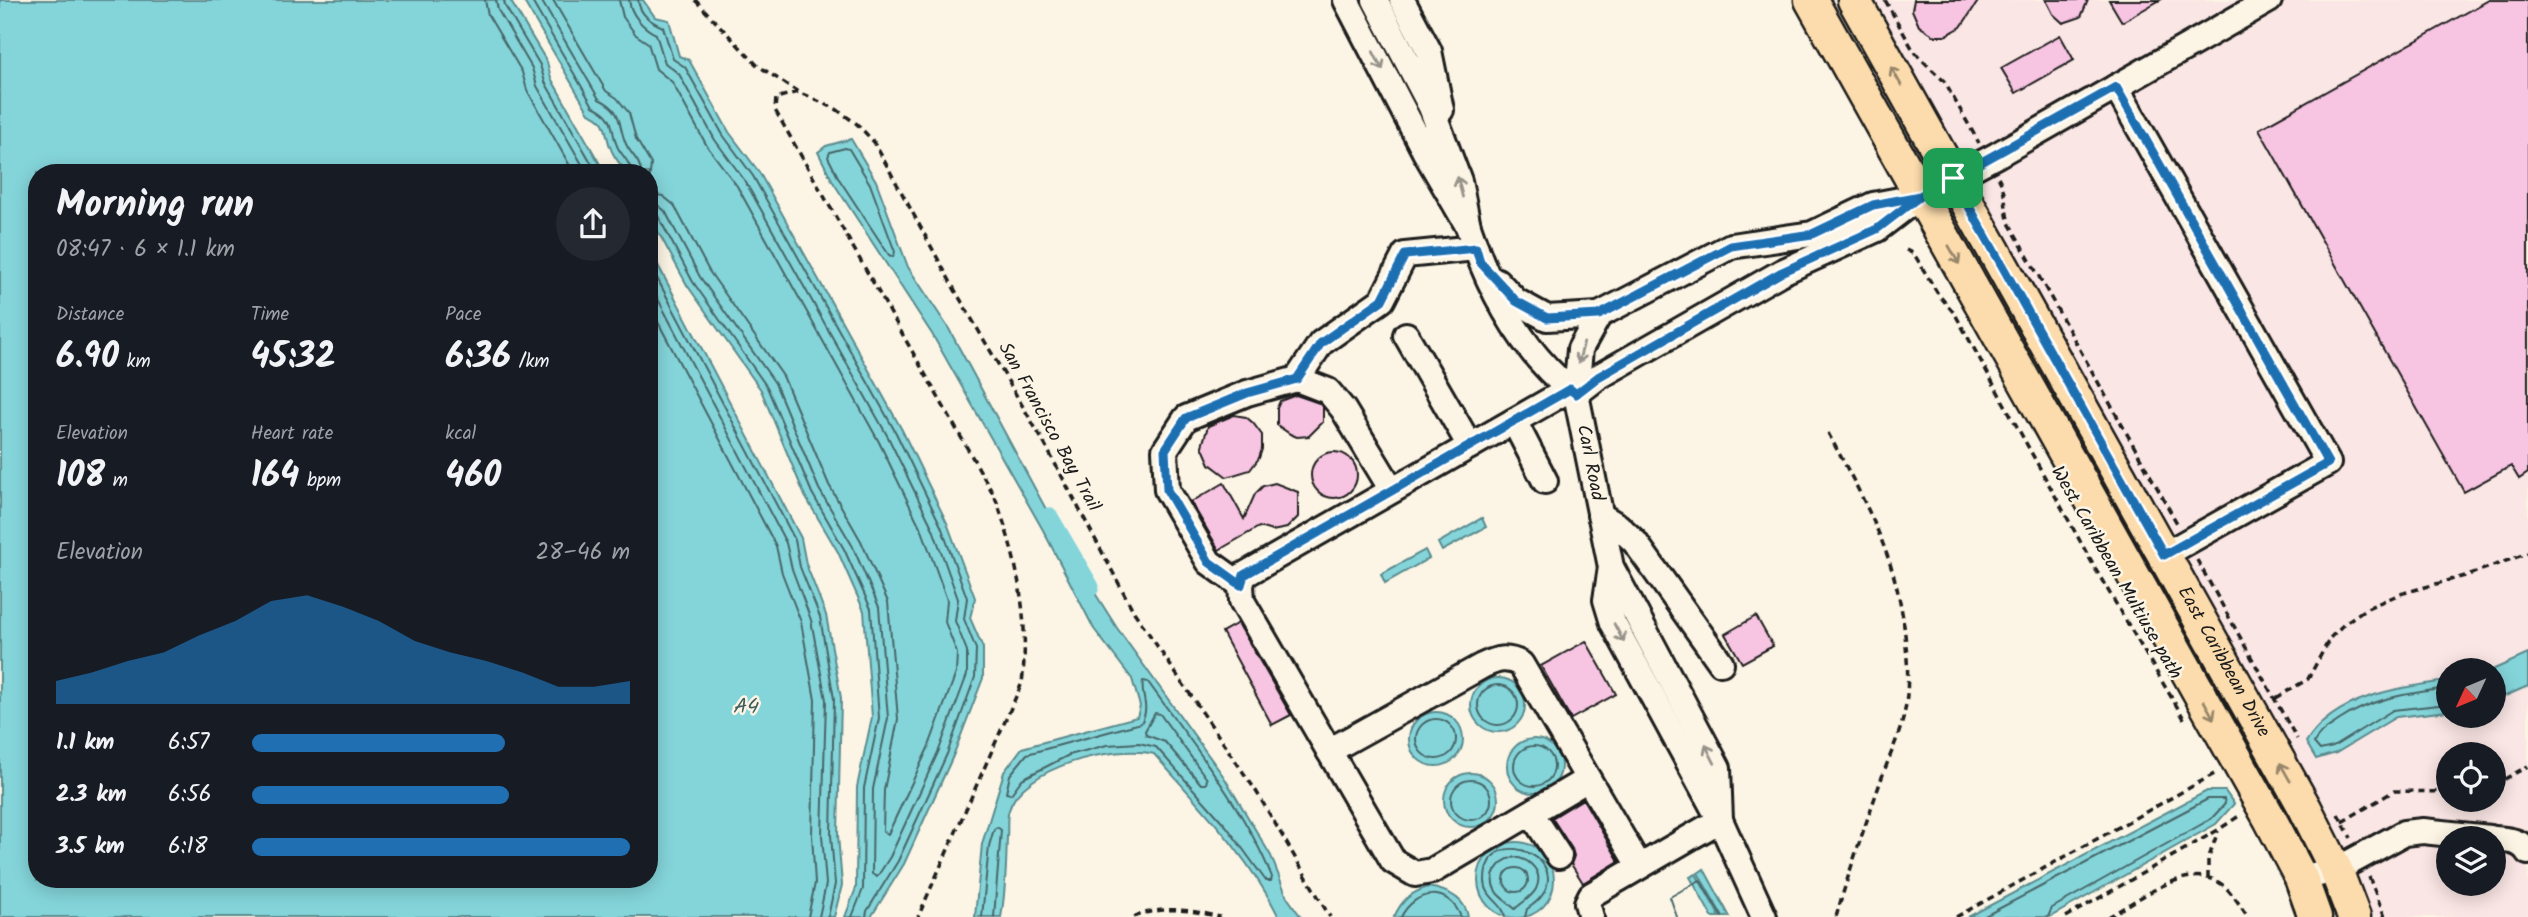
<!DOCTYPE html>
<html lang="en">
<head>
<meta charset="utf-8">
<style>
	body { margin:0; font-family:Kalam,sans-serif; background:#242831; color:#f1f3f6; height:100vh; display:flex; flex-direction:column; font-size:26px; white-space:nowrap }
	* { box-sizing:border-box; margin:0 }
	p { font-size:23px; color:#9ea1a6 }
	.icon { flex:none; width:38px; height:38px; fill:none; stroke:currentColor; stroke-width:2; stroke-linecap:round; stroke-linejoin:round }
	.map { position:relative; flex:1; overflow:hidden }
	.panel { position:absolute; left:28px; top:164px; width:630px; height:724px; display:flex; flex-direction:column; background:#171b24; border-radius:28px; box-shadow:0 4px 18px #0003 }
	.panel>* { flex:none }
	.needle { width:46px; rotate:226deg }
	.buttons { position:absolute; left:2436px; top:658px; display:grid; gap:14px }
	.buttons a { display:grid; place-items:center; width:70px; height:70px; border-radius:50%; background:#171b24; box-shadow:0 4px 18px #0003; font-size:35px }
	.pin { position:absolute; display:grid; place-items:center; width:60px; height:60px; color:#fff; margin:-30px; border-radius:14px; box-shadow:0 4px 10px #0006 }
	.round { display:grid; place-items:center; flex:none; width:74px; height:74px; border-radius:37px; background:#242831 }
	.headline { display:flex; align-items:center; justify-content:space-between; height:119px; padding:0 28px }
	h1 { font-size:38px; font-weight:600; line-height:52px }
	.figures { display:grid; grid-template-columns:repeat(3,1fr); gap:10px; height:119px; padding:7px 28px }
	.figures div { display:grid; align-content:center }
	.figures b { font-size:35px; font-weight:600 }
	.figures small { font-size:19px; font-weight:400 }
	.figures p { font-size:19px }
	.chart { height:196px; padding:14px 28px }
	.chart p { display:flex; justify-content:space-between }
	.chart svg { width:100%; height:126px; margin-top:7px; fill:#1f6fb2; opacity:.7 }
	ul { padding:0 28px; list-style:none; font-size:23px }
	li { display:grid; grid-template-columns:112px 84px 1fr; align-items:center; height:52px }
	li i { height:18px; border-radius:9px; background:#1f6fb2 }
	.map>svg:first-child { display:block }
	.built { fill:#fae6e4; fill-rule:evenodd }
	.water { fill:#84d5da; stroke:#5a8b8e; stroke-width:2 }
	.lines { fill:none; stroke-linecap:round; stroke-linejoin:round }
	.shore { stroke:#466668; stroke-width:2 }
	.canal { stroke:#84d5da; stroke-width:19 }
	.building { fill:#f7c4e2; stroke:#1c1c1c; stroke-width:2 }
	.minor-casing { stroke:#1c1c1c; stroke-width:30 }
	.major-casing { stroke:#1c1c1c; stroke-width:37 }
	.path { stroke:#1c1c1c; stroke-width:3.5; stroke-dasharray:7 5; stroke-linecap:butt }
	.minor { stroke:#fcf5e5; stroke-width:24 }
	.major { stroke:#fcdcac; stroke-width:32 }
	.oneway { stroke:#97938b }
	.oneway2 { stroke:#97866b }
	.route-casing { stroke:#fff; stroke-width:14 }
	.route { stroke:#1f6fb2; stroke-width:9 }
	.labels { text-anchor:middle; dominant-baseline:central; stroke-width:5; stroke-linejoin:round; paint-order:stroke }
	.street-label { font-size:19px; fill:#1c1c1c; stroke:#fcf5e5 }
	.water-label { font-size:21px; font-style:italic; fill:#405d5e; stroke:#fcf5e5 }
</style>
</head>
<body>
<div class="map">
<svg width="2528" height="917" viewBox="0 0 2528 917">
	<rect width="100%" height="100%" fill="#fcf5e5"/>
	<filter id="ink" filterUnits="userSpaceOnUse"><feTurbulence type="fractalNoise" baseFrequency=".0143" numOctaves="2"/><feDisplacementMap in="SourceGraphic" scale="14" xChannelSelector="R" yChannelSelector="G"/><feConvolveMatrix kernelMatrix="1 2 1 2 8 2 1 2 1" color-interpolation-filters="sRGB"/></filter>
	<g filter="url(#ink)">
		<!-- built -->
		<path class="built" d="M1873,0H2528V917H2374ZM2448,670H2494V716H2448ZM2448,754H2494V800H2448ZM2448,838H2494V884H2448Z"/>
		<!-- water -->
		<path class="water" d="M0,0H510L547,62L551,78L605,173H37V880H649V248L801,538L806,564L826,615L841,698L838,835L842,885L834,917H0Z
			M523,0H643L655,17L669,20L679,56L689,60L729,132L759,172L902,430L947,523L975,598L970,618L983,648V678L953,756L904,864L871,917H845L856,888L857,787L872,717L864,611L838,552L805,496L761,390L687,285L649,215V173H627C622,166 614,158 611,149C604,133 609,120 589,113Z
			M851,139L876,181L908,267L949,329L1069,552L1117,628L1224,777L1271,856L1287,897L1301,917H1279C1249,856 1199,805 1154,754C1115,744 1022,767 1009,810C1006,818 1008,829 1007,837C1006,864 1006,891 1001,917H975L982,844L1004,772L1022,748L1137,717L1140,706L1132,679L1094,629L1043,530L932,334L833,182L818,152L826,146Z
			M1482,518L1486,527L1442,551L1438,543Z
			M1425,550L1429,558L1385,583L1381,574Z
			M2528,654V686L2494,701L2492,670Z
			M1471 705a27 27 0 1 1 54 0a27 27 0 1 1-54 0Z
			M2448,681V711L2396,717L2336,753L2316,759L2306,742C2335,696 2399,687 2448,681Z
			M1409 739a27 27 0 1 1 54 0a27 27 0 1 1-54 0Z
			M1507 766a27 27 0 1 1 54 0a27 27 0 1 1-54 0Z
			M1444 800a27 27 0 1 1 54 0a27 27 0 1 1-54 0Z
			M2207,791H2225L2234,804L2216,824L2050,917H1968Z
			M1478 880a38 38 0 1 1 76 0a38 38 0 1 1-76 0Z
			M1704,869L1730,917H1723L1698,873Z
			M1696,874L1720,917H1712L1690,877Z
			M1428,887C1446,890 1465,897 1468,917H1394C1402,900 1410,893 1428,887Z"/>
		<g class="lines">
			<!-- shore -->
			<path class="shore" d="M485,0L488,15L522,72L527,90L574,173
				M496,0L498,10L532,68L537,86L587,173
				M504,0L505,6L540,65L545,82L597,173
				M531,0L593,106C618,118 609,129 618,148C623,157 631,163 632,173
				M541,0L599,99C624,111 617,123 626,144C631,155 641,161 641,173
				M553,0L606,91L617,98L629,113L636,139L651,164L649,183
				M619,0L623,17L636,35L648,43L656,69L672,82L707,146L737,186L879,442L923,533L947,600L945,622L957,653L956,673L929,746L888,834L883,831L884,790L898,719L888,602L861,541L829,485L783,376L709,271L674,205L663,196L649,194
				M629,0C631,15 643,28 656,34L665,63L679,74L715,140L745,181L888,437L933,529L958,599L955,621L967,651V675L939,750L890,857L877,877L872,874L873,789L888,718L879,607L852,545L819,489L775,383L700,277L665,211L659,206L649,204
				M638,0C640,15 651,22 663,27L673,59L685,67L723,135L753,176L896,433L941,526L967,598L964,619L976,649L975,677L947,754L898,861L867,911L866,917
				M845,148L849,149L870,184L895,252L893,257L889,255L839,179L828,157L830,152Z
				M649,213L658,216L693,282L767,387L812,493L844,549L871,609L879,718L864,788L863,889L852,917
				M649,263L795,540L800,567L820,617L834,699L831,835L835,884L828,917
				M649,282L786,543L792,569L811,620L826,700L822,835L826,884L819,917
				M649,305L776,546L782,573L801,622L815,700L812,835L815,883L808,917
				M1143,681L1148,682C1191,742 1245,809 1272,877L1271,881H1266L1227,827L1156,747L1139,743L1107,745L1069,755L1022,779L1011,794L1006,793L1010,775L1027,754L1141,723C1151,705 1140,697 1143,681Z
				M1478 705a20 20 0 1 1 40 0a20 20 0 1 1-40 0Z
				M2448,688C2406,694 2374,697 2338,721C2328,728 2319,732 2314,743L2320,750L2333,747L2393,710L2448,704
				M1155,713L1160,714L1207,779L1206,784H1201L1165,742L1146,735L1145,731Z
				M1416 739a20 20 0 1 1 40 0a20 20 0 1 1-40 0Z
				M1514 766a20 20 0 1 1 40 0a20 20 0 1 1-40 0Z
				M1451 800a20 20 0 1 1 40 0a20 20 0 1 1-40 0Z
				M1514,857C1530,859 1544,872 1536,889C1532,897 1521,903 1515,909C1510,904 1502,899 1497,893C1486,877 1498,861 1514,857Z
				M1504 880a12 12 0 1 1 24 0a12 12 0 1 1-24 0Z
				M982,917L989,846L994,829L997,827L1001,830L994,917
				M1401,917C1415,889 1449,886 1461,917
				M1505,917C1504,903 1485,898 1485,881C1485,814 1592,866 1527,909L1525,917
				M1677,917L1670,897L1700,880L1722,917
				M1983,917L2208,799H2224L2225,804L2211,819L2052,908L2048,917"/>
			<!-- canal -->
			<path class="canal" d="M1049,517L1090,587"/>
		</g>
		<!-- building -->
		<path class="building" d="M1914,0H1979L1961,27L1945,36H1935L1919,26L1912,10Z
			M2046,0H2088L2081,17L2063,23L2053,14Z
			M2109,0H2160L2122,22Z
			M2489,0H2528V473L2519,479L2511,466L2464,492L2259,129Z
			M2060,35L2074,60L2016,93L2001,68Z
			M1296,395L1319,403L1323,408V422L1309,436L1297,437L1290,434L1277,425V408L1280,401Z
			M1234,415L1246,417L1253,423L1262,435V449L1259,458L1250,470L1227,477L1210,464L1202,446L1208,426Z
			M1311 475a23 23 0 1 1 46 0a23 23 0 1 1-46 0Z
			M1224,483L1244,519L1255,494L1263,486L1275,483L1298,492V517L1287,528L1272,531L1259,527L1219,550L1191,502Z
			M1756,616L1773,646L1742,663L1725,634Z
			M1238,623L1291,715L1272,725L1222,632Z
			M1586,641L1616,694L1571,719L1541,666Z
			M1583,799L1619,861L1583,883L1571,864L1574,856L1572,849L1552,818Z"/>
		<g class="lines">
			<!-- minor casing -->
			<g class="minor-casing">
				<g id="minor">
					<path d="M1346,0L1425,152L1468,226L1459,181L1431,107L1375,0"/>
					<path d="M1402,0L1429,51L1441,110"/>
					<path d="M2116,87L2328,463L2164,555"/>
					<path id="s1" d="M1468,226C1489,289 1521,353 1576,394L1611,567L1718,768L1720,820"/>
					<path d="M1497,281L1516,301L1547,318L1599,315L1731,246L1812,234L1873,205L1916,197"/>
					<path d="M1406,335L1470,446"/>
					<path d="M1297,379L1328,391L1343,409L1392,490"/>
					<path d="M1570,389L1244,575L1241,585L1242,601L1393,861L1415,874L1432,871L1588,779"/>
					<path d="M1576,394L1598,377L1782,272L1877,229L1920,196L1997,155L2269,0"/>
					<path d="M1576,394L1580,349L1599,315"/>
					<path d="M1514,421L1545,481"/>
					<path d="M1600,515L1618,526L1635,542L1721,663"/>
					<path d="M1611,567L1606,600L1613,623L1720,820L1764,917"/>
					<path d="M1241,585L1209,562L1167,490L1165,450L1186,418L1247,393L1297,379L1321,343L1382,300L1405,255L1476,248"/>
					<path d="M1329,751L1482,666C1497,659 1506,656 1521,664L1639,866"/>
					<path d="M1531,813L1559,856"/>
					<path d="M2494,839C2506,840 2521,840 2528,852"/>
					<path d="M2301,878L2336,870L2404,833L2423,831L2490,838"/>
					<path d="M1591,917L1587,903L1591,895L1720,820"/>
				</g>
			</g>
			<!-- major casing -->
			<g class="major-casing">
				<g id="major">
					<path d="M1811,0L2270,819L2301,878L2315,917"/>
					<path id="s2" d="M1854,0L2305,808L2336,870L2354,917"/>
				</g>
			</g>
			<!-- path -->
			<path class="path" d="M695,0L757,65L798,92L836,109L857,124L874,142L956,292L1043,441L1134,612L1256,791L1330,917
				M1885,0L1912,48L1920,58L1944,81L1979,143
				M798,92L776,98L775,110L995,497C1017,557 1030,619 1022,683L918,917
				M1998,177C2007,192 2004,206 2009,223L2178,525
				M1906,250L1914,254L1938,294L1955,314L2096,570L2186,722
				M1828,433C1867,505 1900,562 1906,646C1908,668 1909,692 1904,715C1899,737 1888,759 1881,780C1865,826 1849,871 1836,917
				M2197,560L2297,739
				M2276,698L2308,679L2330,638L2345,623L2365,609L2400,594L2465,576L2528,553
				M2494,785L2528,766
				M2338,814L2351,838
				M2342,822L2394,791L2448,792
				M2369,877L2385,917
				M2208,879V860L2218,831
				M1134,917C1162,905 1191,910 1220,917
				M1956,917L2218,772
				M2066,917L2218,830L2242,814
				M2108,917C2139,900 2191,858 2224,886C2234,895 2241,907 2248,917"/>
			<!-- minor -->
			<use href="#minor" class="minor"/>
			<!-- major -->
			<use href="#major" class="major"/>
		</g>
		<!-- one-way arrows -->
		<defs><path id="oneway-shaft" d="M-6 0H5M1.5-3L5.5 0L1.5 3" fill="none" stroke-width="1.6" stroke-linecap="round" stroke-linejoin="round" transform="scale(1.75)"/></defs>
		<g class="oneway">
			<use href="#oneway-shaft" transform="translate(1378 61) rotate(63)"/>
			<use href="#oneway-shaft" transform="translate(1460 187) rotate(-104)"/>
			<use href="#oneway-shaft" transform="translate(1581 353) rotate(105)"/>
			<use href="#oneway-shaft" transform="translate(1619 633) rotate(62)"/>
			<use href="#oneway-shaft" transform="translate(1710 754) rotate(-117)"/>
		</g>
		<g class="oneway2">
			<use href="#oneway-shaft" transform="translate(1896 76) rotate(-119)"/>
			<use href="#oneway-shaft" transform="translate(1954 255) rotate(61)"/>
			<use href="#oneway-shaft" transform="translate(2209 710) rotate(61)"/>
			<use href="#oneway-shaft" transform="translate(2285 772) rotate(-119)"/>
		</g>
	</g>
	<g class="lines" filter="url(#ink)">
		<!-- route casing -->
		<g class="route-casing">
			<path id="route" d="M1953,178L1920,196L1873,205L1812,234L1731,246L1599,315L1547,318L1516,301L1480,262L1476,248L1405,255L1382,300L1321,343L1297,379L1247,393L1186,418L1165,450L1167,490L1209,562L1241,585L1244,575L1570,389L1576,394L1598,377L1782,272L1877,229L1920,196L1953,178L2164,555L2328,463L2116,87L1953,178"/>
		</g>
		<!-- route -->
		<use href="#route" class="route"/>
	</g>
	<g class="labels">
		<!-- street labels -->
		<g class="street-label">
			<text transform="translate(1049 427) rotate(61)">San Francisco Bay Trail</text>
			<text stroke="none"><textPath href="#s1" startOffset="273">Carl Road</textPath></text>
			<text transform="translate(2116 573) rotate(60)">West Caribbean Multiuse path</text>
			<text stroke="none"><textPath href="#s2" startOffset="758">East Caribbean Drive</textPath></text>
		</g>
		<!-- water labels -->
		<g class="water-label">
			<text x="745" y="707">A4</text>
		</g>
	</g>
</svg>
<div class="buttons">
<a><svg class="needle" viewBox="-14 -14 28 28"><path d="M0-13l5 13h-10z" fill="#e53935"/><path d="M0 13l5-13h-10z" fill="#9ea1a6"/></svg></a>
<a><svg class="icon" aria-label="locate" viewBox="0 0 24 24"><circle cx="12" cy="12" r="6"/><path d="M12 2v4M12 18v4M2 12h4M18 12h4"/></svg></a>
<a><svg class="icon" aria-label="layers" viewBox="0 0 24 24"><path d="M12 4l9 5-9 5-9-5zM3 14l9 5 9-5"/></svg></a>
</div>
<div class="pin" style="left:1953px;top:178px;background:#1e9e55"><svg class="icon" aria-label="arrive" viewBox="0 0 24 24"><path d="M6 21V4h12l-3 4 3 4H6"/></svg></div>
<section class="panel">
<div class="headline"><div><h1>Morning run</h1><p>08:47 · 6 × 1.1 km</p></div><a class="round"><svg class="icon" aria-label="share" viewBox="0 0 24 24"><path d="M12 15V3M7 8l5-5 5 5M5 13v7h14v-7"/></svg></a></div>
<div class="figures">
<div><p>Distance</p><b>6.90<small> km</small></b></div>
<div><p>Time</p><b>45:32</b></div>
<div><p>Pace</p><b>6:36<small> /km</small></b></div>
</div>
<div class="figures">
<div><p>Elevation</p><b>108<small> m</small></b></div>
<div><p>Heart rate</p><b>164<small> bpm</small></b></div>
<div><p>kcal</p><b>460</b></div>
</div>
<div class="chart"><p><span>Elevation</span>28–46 m</p>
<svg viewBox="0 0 160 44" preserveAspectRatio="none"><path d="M0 44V36L10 33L20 29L30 26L40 20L50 15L60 8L70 6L80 10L90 15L100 22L110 26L120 29L130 33L140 38L150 38L160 36V44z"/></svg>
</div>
<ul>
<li><b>1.1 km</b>6:57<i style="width:67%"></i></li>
<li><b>2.3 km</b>6:56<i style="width:68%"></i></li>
<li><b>3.5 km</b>6:18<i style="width:100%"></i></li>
</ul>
</section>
</div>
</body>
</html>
